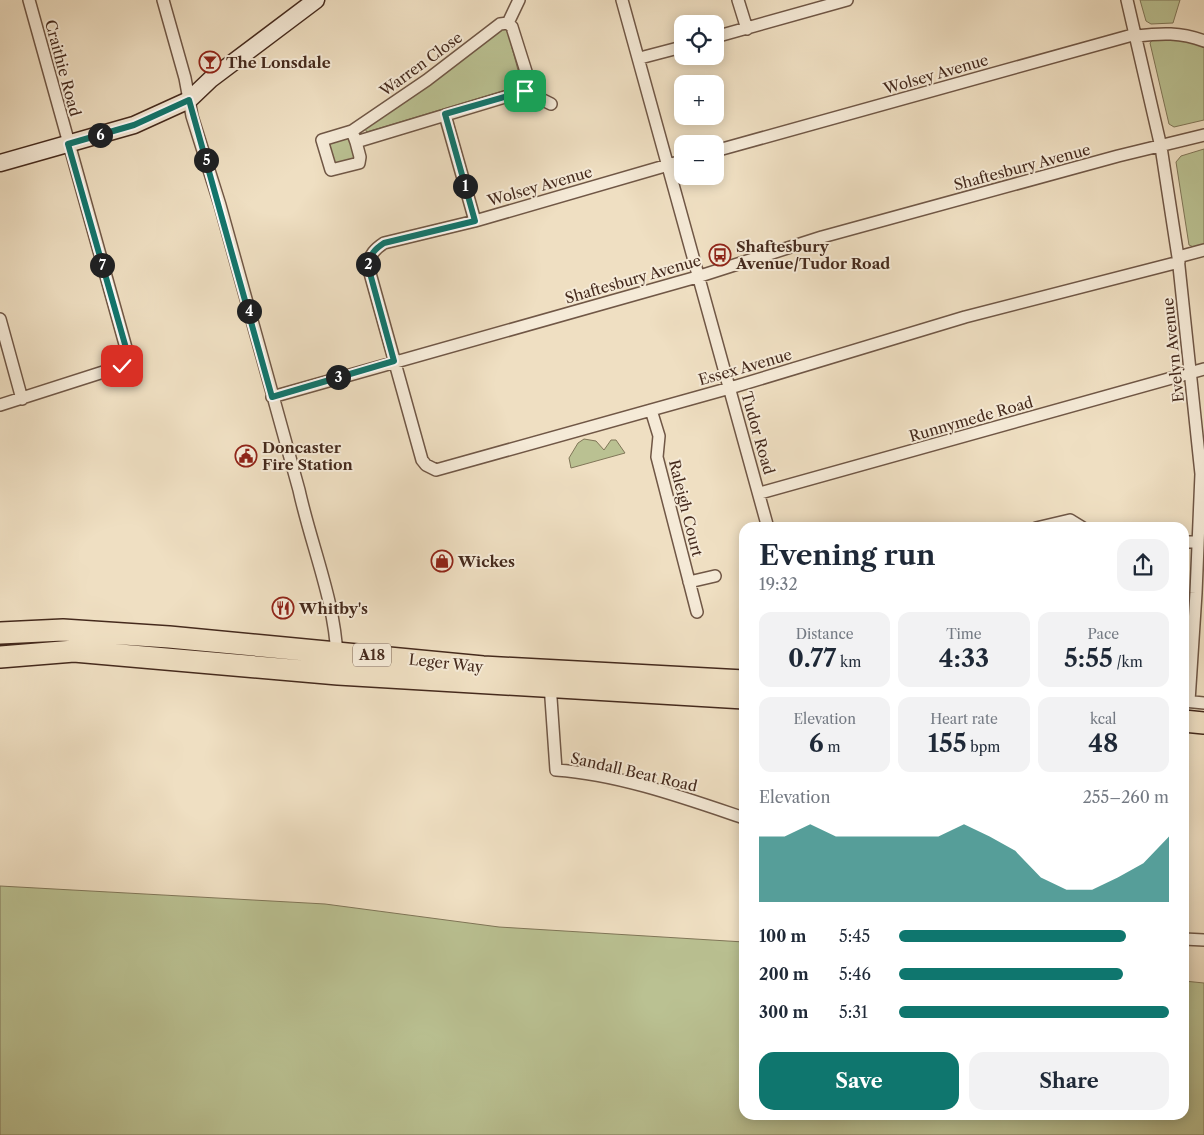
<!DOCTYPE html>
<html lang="en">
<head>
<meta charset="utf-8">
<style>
	body { margin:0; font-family:"Libre Caslon Text",serif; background:#f2f2f3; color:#1f2937; height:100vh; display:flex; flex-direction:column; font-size:19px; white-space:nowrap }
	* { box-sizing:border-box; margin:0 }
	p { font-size:16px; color:#747a83 }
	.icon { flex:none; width:28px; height:28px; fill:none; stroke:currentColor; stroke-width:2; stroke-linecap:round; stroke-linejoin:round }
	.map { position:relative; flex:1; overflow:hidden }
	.side { position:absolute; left:739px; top:522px; width:450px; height:598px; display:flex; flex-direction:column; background:#fff; border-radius:15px; box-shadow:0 2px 12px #0003 }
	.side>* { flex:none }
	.buttons { position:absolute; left:674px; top:15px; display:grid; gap:10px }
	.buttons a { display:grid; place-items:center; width:50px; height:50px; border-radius:10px; background:#fff; box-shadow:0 2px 12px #0003; font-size:25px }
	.pin { position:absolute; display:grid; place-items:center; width:42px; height:42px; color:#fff; margin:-21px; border-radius:10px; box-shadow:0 2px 8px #0006 }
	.km { position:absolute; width:25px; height:25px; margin:-12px; border-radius:50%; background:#222; color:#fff; font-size:14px; line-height:25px; text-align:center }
	.round { display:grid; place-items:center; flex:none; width:52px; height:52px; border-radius:15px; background:#f2f2f3 }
	.head { display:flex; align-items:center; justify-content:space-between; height:85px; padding:0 20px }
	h1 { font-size:28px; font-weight:700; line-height:38px }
	.metrics { display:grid; grid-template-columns:repeat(3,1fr); gap:8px; height:85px; padding:5px 20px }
	.metrics div { display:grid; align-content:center; border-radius:12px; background:#f2f2f3; text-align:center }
	.metrics b { font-size:25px; font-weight:700 }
	.metrics small { font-size:14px; font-weight:400 }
	.metrics p { font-size:14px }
	.chart { height:140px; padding:10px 20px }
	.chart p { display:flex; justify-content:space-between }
	.chart svg { width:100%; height:90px; margin-top:5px; fill:#0f766e; opacity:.7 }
	.action { display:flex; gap:10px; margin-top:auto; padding:10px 20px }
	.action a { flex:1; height:58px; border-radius:15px; background:#0f766e; color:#fff; font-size:20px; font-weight:700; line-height:58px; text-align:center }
	.action a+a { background:#f2f2f3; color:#1f2937 }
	ul { padding:0 20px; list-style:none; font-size:16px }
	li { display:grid; grid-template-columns:80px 60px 1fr; align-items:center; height:38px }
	li i { height:12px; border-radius:6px; background:#0f766e }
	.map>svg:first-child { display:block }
	.green { fill:#bac192; stroke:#807658 }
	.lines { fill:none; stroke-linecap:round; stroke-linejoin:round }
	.street-casing { stroke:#705746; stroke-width:14 }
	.secondary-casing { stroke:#452a1d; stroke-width:19 }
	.highway-casing { stroke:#452a1d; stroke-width:24 }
	.street { stroke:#f5ead7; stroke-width:11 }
	.secondary { stroke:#f5ead7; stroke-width:16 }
	.highway { stroke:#efdfc2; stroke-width:21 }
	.route-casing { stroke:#fff; stroke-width:10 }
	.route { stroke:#0f766e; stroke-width:6 }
	.labels { text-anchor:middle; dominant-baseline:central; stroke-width:4; stroke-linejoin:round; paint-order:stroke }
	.shield { fill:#f5ead7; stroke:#7a6455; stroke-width:1 }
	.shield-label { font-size:14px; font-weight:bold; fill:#452a1d }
	.poi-label { font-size:15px; font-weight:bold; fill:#452a1d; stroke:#f5ead7; text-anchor:start }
	.street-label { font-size:15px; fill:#452a1d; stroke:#f5ead7 }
</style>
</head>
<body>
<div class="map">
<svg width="1204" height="1135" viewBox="0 0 1204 1135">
	<rect width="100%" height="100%" fill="#efdfc2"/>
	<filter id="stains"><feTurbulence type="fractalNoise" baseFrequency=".004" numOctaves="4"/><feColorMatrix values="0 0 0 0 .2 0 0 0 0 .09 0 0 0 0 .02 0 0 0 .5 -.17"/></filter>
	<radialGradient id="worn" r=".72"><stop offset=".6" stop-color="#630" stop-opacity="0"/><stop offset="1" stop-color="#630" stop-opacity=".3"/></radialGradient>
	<!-- green -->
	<path class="green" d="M1140,0H1180L1173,23L1151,24L1146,21Z
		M502,28L506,29L508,33L522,85L367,132L365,129Z
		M1173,37L1204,45V120L1174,127L1169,124L1150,43L1153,39Z
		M350,137L354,159L336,164L331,159L327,145L331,141Z
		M1204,149V246L1196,248L1189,245L1176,162L1181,156Z
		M584,439L596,441L604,450L611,440H616L625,453L571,468L569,458L578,443Z
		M0,886L325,904L499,927L744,942V1115H1184V981L1204,983V1135H0Z"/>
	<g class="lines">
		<!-- street casing -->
		<g class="street-casing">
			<path id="street" d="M163,0L185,78L192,116L220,205L299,490C311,545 335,601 337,657
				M622,0L768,528
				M738,0L747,29
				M1127,0L1161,147L1178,257L1201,474L1196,593L1189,701
				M508,23L512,27L529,81L530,86L525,91L356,142L352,131L427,80L500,24Z
				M508,23L519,0
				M1136,36C1161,33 1181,32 1204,41
				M715,37L847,0
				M640,58L682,47
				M525,91L551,104
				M445,115L475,221
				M352,131L322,140L331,170L359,163L360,157L356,142
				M715,151L1136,34
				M682,161L475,221L384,243C375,249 370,254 368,266L422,460L426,465L436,470L730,388L965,317L1179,262
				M1178,257L1204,250
				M0,319L22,399
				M272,397L697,277L822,237L1118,156L1204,135
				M0,405L122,366L127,361L128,355L29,0
				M651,410L659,436L657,457L697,612
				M760,493L1204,369
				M1036,528L1070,520L1083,528
				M1184,542H1198
				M689,582L715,576
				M550,684L556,770C618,774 685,798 744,818
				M1184,701L1204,703
				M1184,939L1204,940"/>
		</g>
		<!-- secondary casing -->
		<g class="secondary-casing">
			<path id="secondary" d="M0,163L134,125L189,100L211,79L316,0"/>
		</g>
		<!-- highway casing -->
		<g class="highway-casing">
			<path id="highway" d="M0,633L63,630L169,637L483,667L744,681
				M0,657L74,651L338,674L744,698
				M1184,721L1204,723"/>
		</g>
		<!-- street -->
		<use href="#street" class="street"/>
		<!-- secondary -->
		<use href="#secondary" class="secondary"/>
		<!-- highway -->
		<use href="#highway" class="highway"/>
	</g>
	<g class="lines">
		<!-- route casing -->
		<g class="route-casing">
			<path id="route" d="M122,366L127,361L128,355L68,144L134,125L189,100L272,397L394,361L368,266C370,254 375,249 384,243L475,221L445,114L525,91"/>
		</g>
		<!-- route -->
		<use href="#route" class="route"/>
	</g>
	<!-- icons -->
	<defs>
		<g id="bar-ring" transform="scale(1.125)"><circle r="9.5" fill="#f5ead7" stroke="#8f2418" stroke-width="1.5"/><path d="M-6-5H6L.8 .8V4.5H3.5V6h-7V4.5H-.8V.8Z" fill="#8f2418"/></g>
		<g id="bus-ring" transform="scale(1.125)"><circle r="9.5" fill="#f5ead7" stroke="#8f2418" stroke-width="1.5"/><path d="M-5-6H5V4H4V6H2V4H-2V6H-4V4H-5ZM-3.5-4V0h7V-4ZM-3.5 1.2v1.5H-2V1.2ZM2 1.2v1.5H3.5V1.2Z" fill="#8f2418"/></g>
		<g id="civic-ring" transform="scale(1.125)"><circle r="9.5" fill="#f5ead7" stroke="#8f2418" stroke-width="1.5"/><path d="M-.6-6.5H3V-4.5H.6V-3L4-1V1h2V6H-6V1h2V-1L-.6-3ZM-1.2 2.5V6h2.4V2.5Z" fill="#8f2418"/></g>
		<g id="shop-ring" transform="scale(1.125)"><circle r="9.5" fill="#f5ead7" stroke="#8f2418" stroke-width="1.5"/><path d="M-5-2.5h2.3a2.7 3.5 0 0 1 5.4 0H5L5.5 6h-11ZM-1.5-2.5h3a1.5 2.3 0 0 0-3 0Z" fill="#8f2418"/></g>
		<g id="restaurant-ring" transform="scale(1.125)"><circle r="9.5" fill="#f5ead7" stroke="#8f2418" stroke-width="1.5"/><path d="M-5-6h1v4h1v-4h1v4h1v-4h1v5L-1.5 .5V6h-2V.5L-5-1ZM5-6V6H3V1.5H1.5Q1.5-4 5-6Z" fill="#8f2418"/></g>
	</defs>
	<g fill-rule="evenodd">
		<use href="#bar-ring" x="210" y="62"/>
		<use href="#bus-ring" x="720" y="255"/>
		<use href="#civic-ring" x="246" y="456"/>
		<use href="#shop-ring" x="442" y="561"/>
		<use href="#restaurant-ring" x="283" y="608"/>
	</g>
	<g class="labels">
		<!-- shield labels -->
		<rect class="shield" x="353" y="643.5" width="38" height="23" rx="4"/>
		<g class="shield-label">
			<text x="372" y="655">A18</text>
		</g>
		<!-- poi labels -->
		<g class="poi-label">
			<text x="226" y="62">The Lonsdale</text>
			<text x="736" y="246">Shaftesbury<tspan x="736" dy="17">Avenue/Tudor Road</tspan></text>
			<text x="262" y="447">Doncaster<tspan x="262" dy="17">Fire Station</tspan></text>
			<text x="458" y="561">Wickes</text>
			<text x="299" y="608">Whitby's</text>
		</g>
		<!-- street labels -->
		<g class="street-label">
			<text transform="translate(421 64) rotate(-36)">Warren Close</text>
			<text transform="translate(63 68) rotate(75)">Craithie Road</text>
			<text transform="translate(936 74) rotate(-16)">Wolsey Avenue</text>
			<text transform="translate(1022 167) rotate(-15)">Shaftesbury Avenue</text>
			<text transform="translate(540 186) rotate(-16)">Wolsey Avenue</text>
			<text transform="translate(633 279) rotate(-16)">Shaftesbury Avenue</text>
			<text transform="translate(1173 350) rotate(-96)">Evelyn Avenue</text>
			<text transform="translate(745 367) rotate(-16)">Essex Avenue</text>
			<text transform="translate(971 419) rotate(-16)">Runnymede Road</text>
			<text transform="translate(758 433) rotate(74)">Tudor Road</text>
			<text transform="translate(686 508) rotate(76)">Raleigh Court</text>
			<text transform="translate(446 663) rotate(6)">Leger Way</text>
			<text transform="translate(634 772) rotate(13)">Sandall Beat Road</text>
		</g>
	</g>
	<rect width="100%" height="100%" filter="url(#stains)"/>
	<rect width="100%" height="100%" fill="url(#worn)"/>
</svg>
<div class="buttons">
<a><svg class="icon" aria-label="locate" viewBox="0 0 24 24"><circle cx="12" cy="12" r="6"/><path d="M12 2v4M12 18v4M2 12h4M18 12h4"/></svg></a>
<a>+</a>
<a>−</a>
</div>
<div class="pin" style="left:525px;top:91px;background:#1e9e55"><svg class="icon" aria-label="arrive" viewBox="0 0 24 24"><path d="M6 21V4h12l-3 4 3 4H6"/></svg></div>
<div class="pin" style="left:122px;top:366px;background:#d93025"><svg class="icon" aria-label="check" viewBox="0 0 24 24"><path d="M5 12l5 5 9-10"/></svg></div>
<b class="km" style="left:465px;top:186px">1</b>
<b class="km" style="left:368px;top:264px">2</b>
<b class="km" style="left:338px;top:377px">3</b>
<b class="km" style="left:249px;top:311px">4</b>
<b class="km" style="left:206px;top:160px">5</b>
<b class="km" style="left:100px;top:135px">6</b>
<b class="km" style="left:102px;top:265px">7</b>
<section class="side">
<div class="head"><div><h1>Evening run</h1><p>19:32</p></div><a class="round"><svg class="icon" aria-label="share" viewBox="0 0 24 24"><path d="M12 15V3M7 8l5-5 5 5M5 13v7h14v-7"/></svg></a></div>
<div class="metrics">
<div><p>Distance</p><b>0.77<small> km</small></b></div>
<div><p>Time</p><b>4:33</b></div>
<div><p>Pace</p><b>5:55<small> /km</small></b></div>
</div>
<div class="metrics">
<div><p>Elevation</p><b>6<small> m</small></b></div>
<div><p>Heart rate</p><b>155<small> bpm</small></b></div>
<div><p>kcal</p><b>48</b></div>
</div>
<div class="chart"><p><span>Elevation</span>255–260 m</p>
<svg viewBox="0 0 160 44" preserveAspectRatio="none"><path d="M0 44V12L10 12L20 6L30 12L40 12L50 12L60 12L70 12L80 6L90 12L100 19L110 32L120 38L130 38L140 32L150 25L160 12V44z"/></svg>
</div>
<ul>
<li><b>100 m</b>5:45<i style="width:84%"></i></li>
<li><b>200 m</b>5:46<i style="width:83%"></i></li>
<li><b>300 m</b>5:31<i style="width:100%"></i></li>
</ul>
<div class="action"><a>Save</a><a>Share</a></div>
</section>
</div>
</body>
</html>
